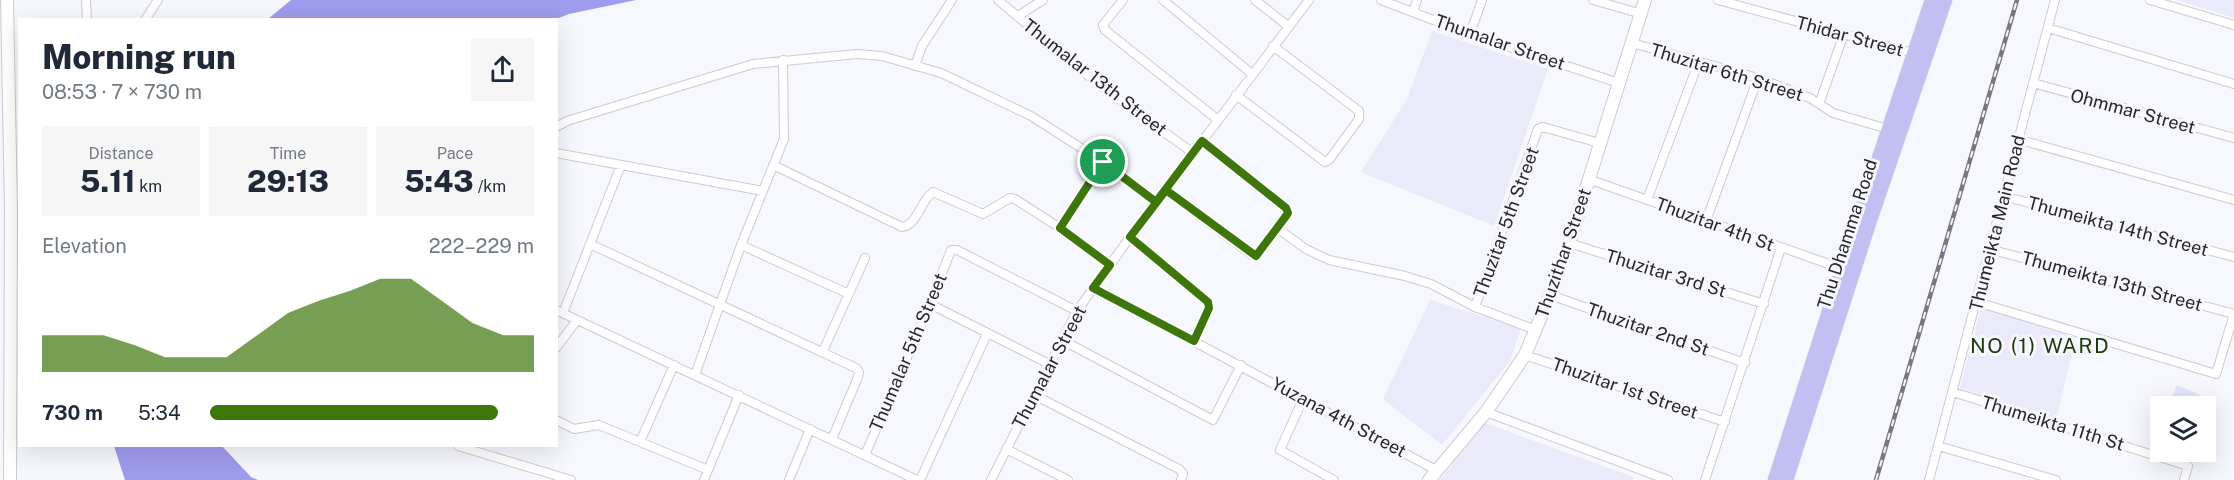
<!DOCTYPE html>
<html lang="en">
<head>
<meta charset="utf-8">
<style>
	body { margin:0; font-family:"Public Sans",sans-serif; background:#f6f6f7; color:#1f2937; height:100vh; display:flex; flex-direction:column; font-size:22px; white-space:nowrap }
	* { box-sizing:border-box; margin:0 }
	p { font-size:20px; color:#747a83 }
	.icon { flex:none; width:33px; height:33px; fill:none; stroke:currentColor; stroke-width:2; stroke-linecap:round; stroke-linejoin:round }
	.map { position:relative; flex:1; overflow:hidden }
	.details { position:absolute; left:18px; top:18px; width:540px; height:429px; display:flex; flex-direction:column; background:#fff; border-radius:0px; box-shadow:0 6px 24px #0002 }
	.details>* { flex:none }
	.controls { position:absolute; left:2150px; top:396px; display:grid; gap:12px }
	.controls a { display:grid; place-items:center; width:66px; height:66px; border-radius:0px; background:#fff; box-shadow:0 6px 24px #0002; font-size:30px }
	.pin { position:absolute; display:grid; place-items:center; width:51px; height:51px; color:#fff; margin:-26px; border:3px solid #fff; border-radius:50%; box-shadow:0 2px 6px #0007 }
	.round { display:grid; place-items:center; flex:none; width:63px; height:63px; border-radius:0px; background:#f6f6f7 }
	.head { display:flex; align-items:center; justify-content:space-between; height:102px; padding:0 24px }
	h1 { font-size:33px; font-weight:800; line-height:45px }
	.metrics { display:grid; grid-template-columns:repeat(3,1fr); gap:9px; height:102px; padding:6px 24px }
	.metrics div { display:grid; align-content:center; border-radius:0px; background:#f6f6f7; text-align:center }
	.metrics b { font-size:30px; font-weight:800 }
	.metrics small { font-size:16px; font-weight:400 }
	.metrics p { font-size:16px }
	.chart { height:168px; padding:12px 24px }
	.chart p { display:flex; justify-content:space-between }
	.chart svg { width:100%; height:108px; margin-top:6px; fill:#3d770b; opacity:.7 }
	ul { padding:0 24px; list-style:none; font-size:20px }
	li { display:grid; grid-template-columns:96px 72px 1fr; align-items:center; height:45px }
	li i { height:15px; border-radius:8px; background:#3d770b }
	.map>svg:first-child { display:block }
	.built { fill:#eaeafb }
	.green { fill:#e4e4fc }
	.water { fill:#9f9bed }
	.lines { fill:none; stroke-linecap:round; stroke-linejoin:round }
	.minor-casing { stroke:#cbcbd4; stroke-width:10 }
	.secondary-casing { stroke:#cbcbd4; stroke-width:14 }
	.primary-casing { stroke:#d4d4d4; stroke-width:15 }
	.minor { stroke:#fff; stroke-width:8 }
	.secondary { stroke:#fff; stroke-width:12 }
	.primary { stroke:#c2bff3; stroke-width:14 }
	.rail-casing { stroke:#77777c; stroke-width:4.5 }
	.rail { stroke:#f7f7fe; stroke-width:2; stroke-dasharray:7; stroke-linecap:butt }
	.route-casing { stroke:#fff; stroke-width:12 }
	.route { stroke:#3d770b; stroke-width:8 }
	.labels { text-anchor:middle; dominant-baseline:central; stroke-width:6; stroke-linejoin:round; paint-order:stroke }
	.street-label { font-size:18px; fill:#27272a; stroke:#f7f7fe }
	.quarter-label { font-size:21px; letter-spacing:1.5px; fill:#1e3a0b; stroke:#f7f7fe }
</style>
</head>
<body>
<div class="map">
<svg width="2234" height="480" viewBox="0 0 2234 480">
	<rect width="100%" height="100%" fill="#f7f7fe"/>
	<!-- built -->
	<path class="built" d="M2178,0H2234V18Z
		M1432,31L1548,69L1494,226L1361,172L1407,99Z
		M1430,300L1521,328L1510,361L1442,445L1383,399Z
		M1981,308L2076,336L2056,420L1960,388Z
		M1485,423L1634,477L1633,480H1440Z"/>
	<!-- green -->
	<path class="green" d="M2177,385L2204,397L2201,406H2169Z"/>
	<!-- water -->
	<path class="water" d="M291,0H636L569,14L554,20L268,19Z
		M114,446H222L251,477L258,480H125Z"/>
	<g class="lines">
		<!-- minor casing -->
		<g class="minor-casing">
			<path id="minor" d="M86,0L87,20
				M998,0L1098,84L1193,153
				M1123,0L1103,25L1105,30L1218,120
				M1163,0L1252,74
				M1255,0L1288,26
				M1381,0L1470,34L1619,83
				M1593,0L1642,14
				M1718,0L1917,54
				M2150,0L2234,25
				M1413,12L1417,0
				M1018,16L1043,0
				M145,20L158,0
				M2048,28L2234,84
				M1470,34L1482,0
				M1632,43L1758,78L1810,98L1833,113L1888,129
				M915,66L922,46L952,0
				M2033,83L2234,138
				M1236,95L1321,159L1325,162L1329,160L1359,119V111L1273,46
				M1819,104L1844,34
				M556,127L567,121L753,64L857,54L882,56L941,73L1031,116L1103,162L1157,202
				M2017,139L2234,200
				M556,153L763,191
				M773,165L902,227C918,225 920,201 933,192L983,214L1010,198L1015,199L1060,228L1110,265
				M1588,179L1843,269
				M1165,190L1252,255L1256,256L1259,253L1286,216L1288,213L1286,208L1202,141
				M2003,196L2234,257
				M1647,200L1699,61
				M1706,221L1758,78
				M1060,228L1103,162
				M1277,228L1306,249L1329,260L1405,276L1431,284L1475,307L1536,330
				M1130,237L1208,302L1209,308L1194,341
				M1569,243L1764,304
				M590,244L856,368L859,372L858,377L832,439
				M741,245L849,294
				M1989,249L2234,314
				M1093,288L1436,470
				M1550,295L1745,363
				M1977,302L2216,374L2234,314
				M930,304L1049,364
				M1475,307L1538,129L1543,127L1599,143
				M556,310L917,480
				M563,313L621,165
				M1062,340L1213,420L1241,365
				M556,348L577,320
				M823,351L865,258
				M1525,355L1725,422
				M695,375L741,245L784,139L783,60
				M1953,392L2188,466L2184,480
				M1034,395L1179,469L1183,473L1181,480
				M1303,399L1280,450L1334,480
				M1486,412L1668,480
				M556,420L574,429L599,425L708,470
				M640,442L674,365
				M458,446L571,480
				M1938,446L2056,480
				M1006,449L1068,480
				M865,455L930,304L951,250H957L1077,311
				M704,480L739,395
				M789,480L810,429
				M920,480L987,334
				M991,480L1077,311L1130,237L1309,0
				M1705,480L1781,248
				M1929,480L2055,0"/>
		</g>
		<!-- secondary casing -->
		<g class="secondary-casing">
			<path id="secondary" d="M7,0L11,209L10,480
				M1429,480L1486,412L1525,355L1550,295L1569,243L1645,0"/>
		</g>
		<!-- primary casing -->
		<g class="primary-casing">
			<path id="primary" d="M1775,480L1858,221L1932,0
				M1786,480L1869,223L1945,0"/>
		</g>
		<!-- minor -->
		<use href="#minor" class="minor"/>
		<!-- secondary -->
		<use href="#secondary" class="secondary"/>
		<!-- primary -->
		<use href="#primary" class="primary"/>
		<!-- rail casing -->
		<g class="rail-casing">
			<path id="rail" d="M1876,480L2017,0"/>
		</g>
		<!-- rail -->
		<use href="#rail" class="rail"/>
	</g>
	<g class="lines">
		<!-- route casing -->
		<g class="route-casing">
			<path id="route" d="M1103,162L1060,228L1110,265L1093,288L1194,341L1209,308L1208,302L1130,237L1166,190L1256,256L1286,216L1288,213L1286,208L1202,141L1156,202L1103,162"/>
		</g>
		<!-- route -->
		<use href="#route" class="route"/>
	</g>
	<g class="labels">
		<!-- street labels -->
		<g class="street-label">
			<text transform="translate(1850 36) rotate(15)">Thidar Street</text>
			<text transform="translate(1500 42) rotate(19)">Thumalar Street</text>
			<text transform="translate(1727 72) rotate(17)">Thuzitar 6th Street</text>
			<text transform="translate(1095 77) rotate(38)">Thumalar 13th Street</text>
			<text transform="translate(2133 111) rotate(15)">Ohmmar Street</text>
			<text transform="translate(1506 222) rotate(-70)">Thuzitar 5th Street</text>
			<text transform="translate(1997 223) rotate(-76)">Thumeikta Main Road</text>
			<text transform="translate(1715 224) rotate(20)">Thuzitar 4th St</text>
			<text transform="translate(2118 226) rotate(15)">Thumeikta 14th Street</text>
			<text transform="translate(1847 234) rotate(-72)">Thu Dhamma Road</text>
			<text transform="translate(1563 253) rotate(-71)">Thuzithar Street</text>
			<text transform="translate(1666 273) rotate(17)">Thuzitar 3rd St</text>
			<text transform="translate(2112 281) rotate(15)">Thumeikta 13th Street</text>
			<text transform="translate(1648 329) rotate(19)">Thuzitar 2nd St</text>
			<text transform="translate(908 352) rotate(-67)">Thumalar 5th Street</text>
			<text transform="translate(1049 367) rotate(-62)">Thumalar Street</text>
			<text transform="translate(1625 388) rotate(19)">Thuzitar 1st Street</text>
			<text transform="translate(1339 417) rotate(28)">Yuzana 4th Street</text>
			<text transform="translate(2053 423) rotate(17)">Thumeikta 11th St</text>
		</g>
		<!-- quarter labels -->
		<g class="quarter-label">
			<text x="2040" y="345">NO (1) WARD</text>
		</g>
	</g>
</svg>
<div class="controls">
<a><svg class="icon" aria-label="layers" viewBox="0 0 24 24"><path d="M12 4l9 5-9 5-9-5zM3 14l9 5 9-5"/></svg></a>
</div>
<div class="pin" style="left:1103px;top:162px;background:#1e9e55"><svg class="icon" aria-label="arrive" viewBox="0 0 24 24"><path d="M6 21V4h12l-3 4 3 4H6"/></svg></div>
<section class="details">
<div class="head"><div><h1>Morning run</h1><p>08:53 · 7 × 730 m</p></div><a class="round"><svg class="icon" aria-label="share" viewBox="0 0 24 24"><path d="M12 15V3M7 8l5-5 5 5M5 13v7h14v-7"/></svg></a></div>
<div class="metrics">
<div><p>Distance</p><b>5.11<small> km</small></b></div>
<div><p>Time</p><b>29:13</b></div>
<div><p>Pace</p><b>5:43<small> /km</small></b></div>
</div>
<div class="chart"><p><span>Elevation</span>222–229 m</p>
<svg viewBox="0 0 160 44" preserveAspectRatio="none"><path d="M0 44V29L10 29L20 29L30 33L40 38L50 38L60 38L70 29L80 20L90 15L100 11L110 6L120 6L130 15L140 24L150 29L160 29V44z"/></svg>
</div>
<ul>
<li><b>730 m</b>5:34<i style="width:89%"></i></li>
</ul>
</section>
</div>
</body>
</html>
